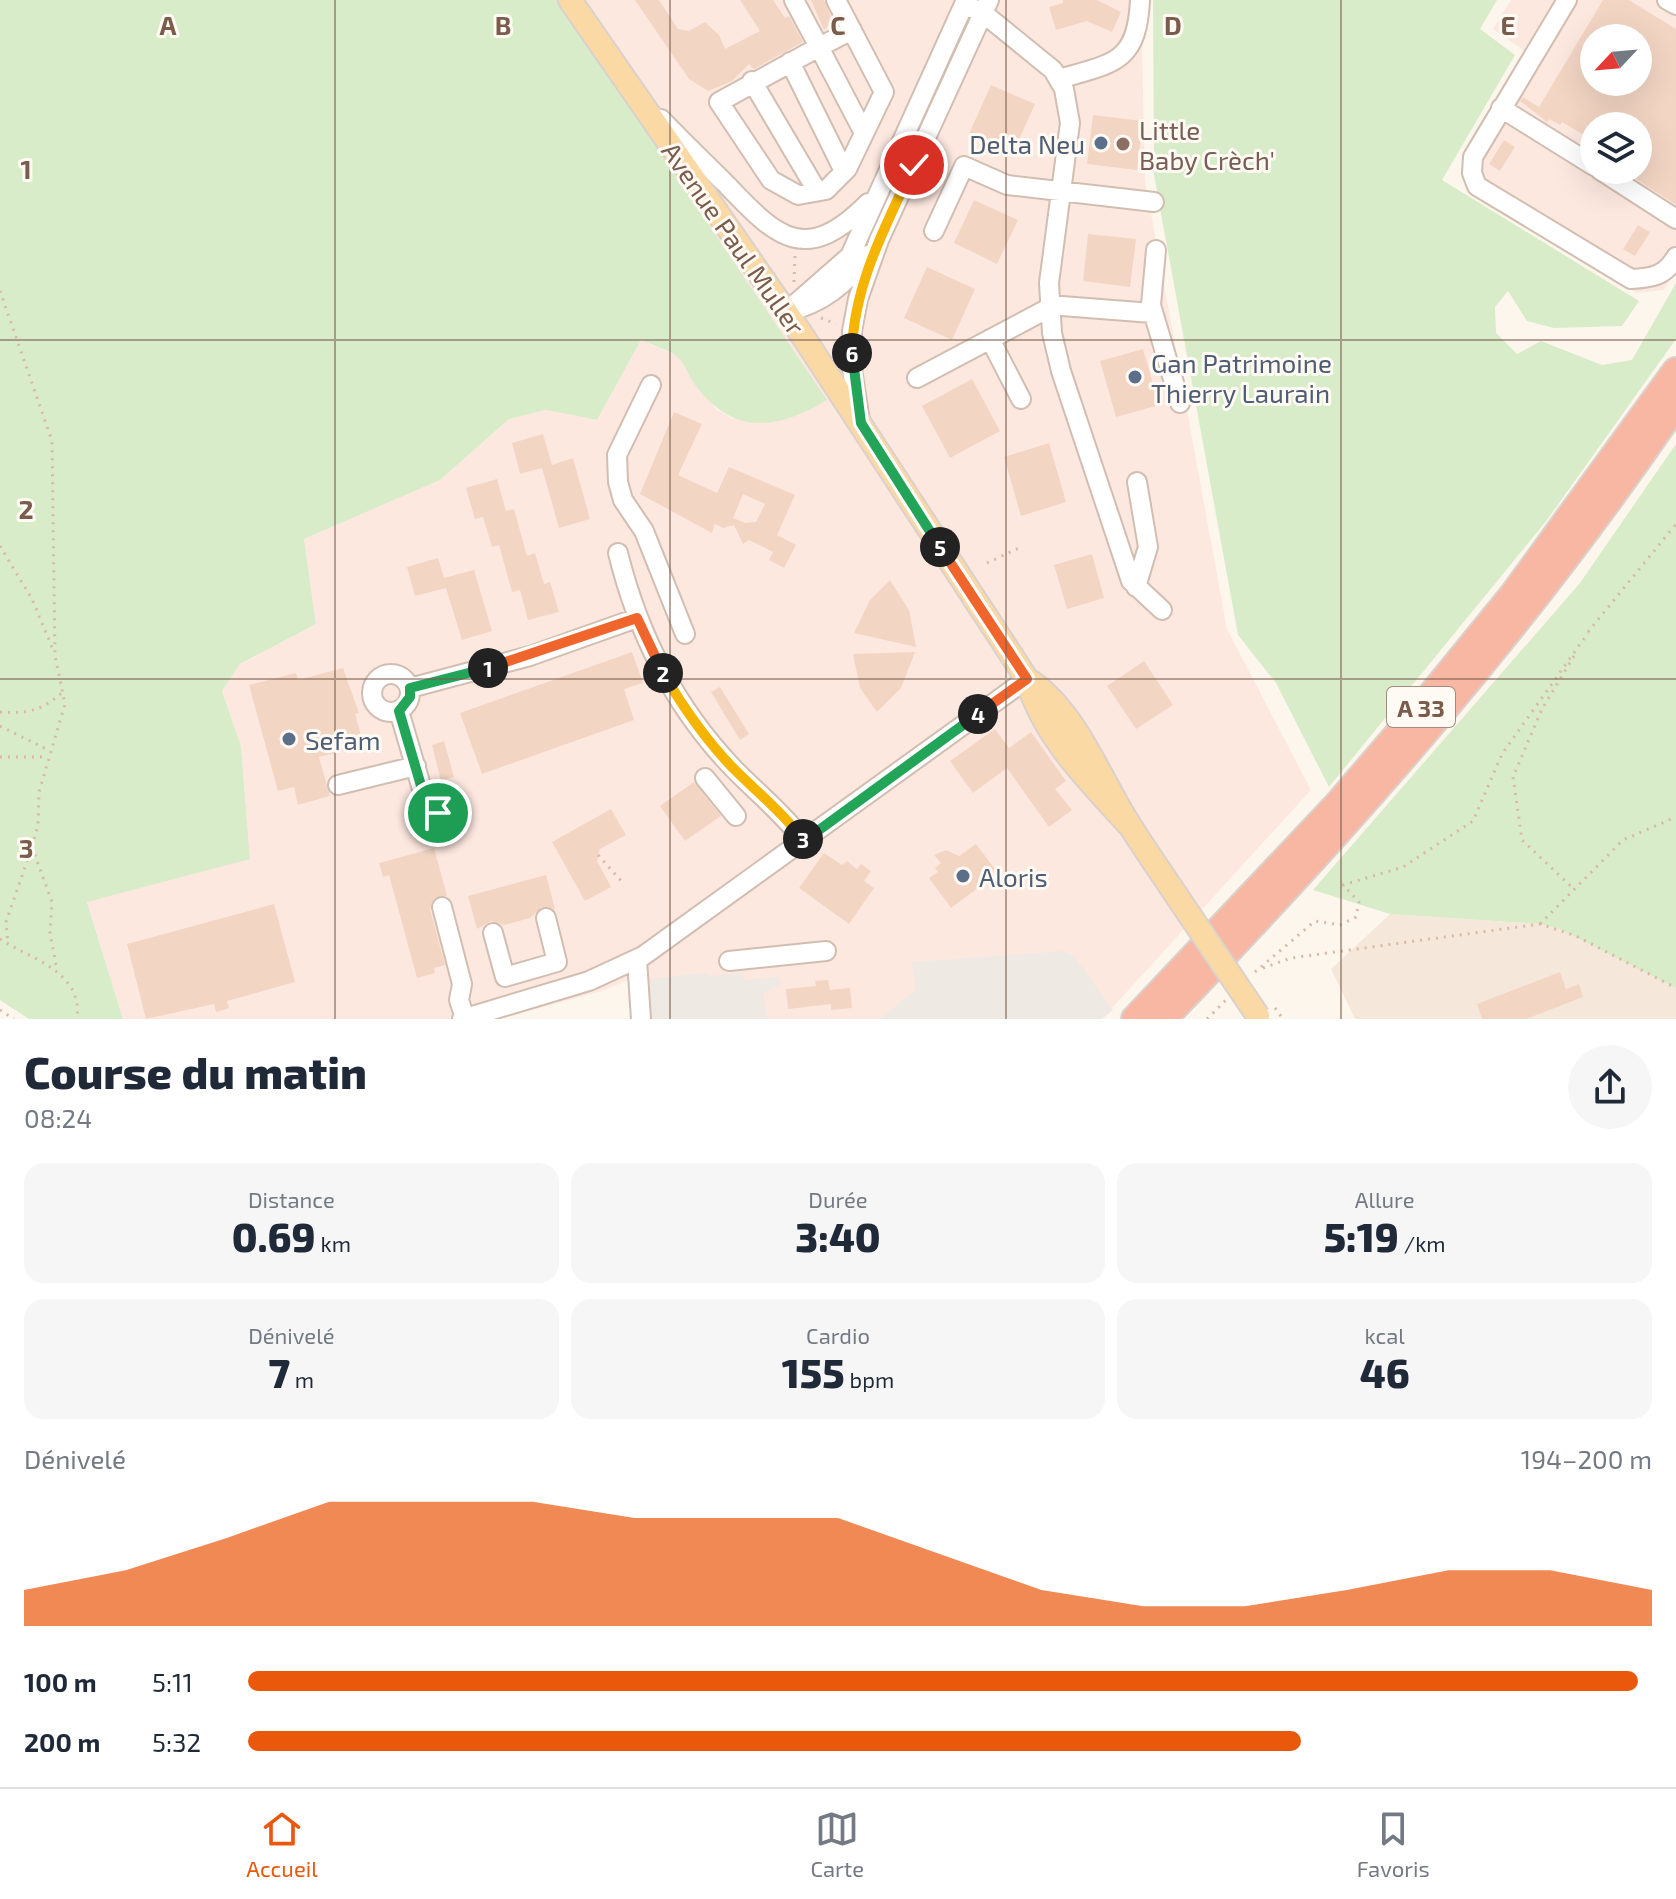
<!DOCTYPE html>
<html lang="fr">
<head>
<meta charset="utf-8">
<style>
	body { margin:0; font-family:"Exo 2",sans-serif; background:#f6f6f7; color:#1f2937; height:100vh; display:flex; flex-direction:column; font-size:30px; white-space:nowrap }
	* { box-sizing:border-box; margin:0 }
	p { font-size:26px; color:#747a83 }
	.icon { flex:none; width:44px; height:44px; fill:none; stroke:currentColor; stroke-width:2; stroke-linecap:round; stroke-linejoin:round }
	.map { position:relative; height:1019px; overflow:hidden }
	.sheet { display:flex; flex-direction:column; background:#fff; flex:1 }
	.sheet>* { flex:none }
	.needle { width:52px; rotate:244deg }
	.controls { position:absolute; left:1580px; top:24px; display:grid; gap:16px }
	.controls a { display:grid; place-items:center; width:72px; height:72px; border-radius:50%; background:#fff; box-shadow:0 8px 32px #0002; font-size:40px }
	.pin { position:absolute; display:grid; place-items:center; width:68px; height:68px; color:#fff; margin:-34px; border:4px solid #fff; border-radius:50%; box-shadow:0 2px 8px #0007 }
	.km { position:absolute; width:40px; height:40px; margin:-20px; border-radius:50%; background:#222; color:#fff; font-size:22px; line-height:40px; text-align:center }
	.round { display:grid; place-items:center; flex:none; width:84px; height:84px; border-radius:42px; background:#f6f6f7 }
	.overview { display:flex; align-items:center; justify-content:space-between; height:136px; padding:0 24px }
	h1 { font-size:44px; font-weight:800; line-height:60px }
	.figures { display:grid; grid-template-columns:repeat(3,1fr); gap:12px; height:136px; padding:8px 24px }
	.figures div { display:grid; align-content:center; border-radius:20px; background:#f6f6f7; text-align:center }
	.figures b { font-size:40px; font-weight:800 }
	.figures small { font-size:22px; font-weight:400 }
	.figures p { font-size:22px }
	.chart { height:224px; padding:16px 24px }
	.chart p { display:flex; justify-content:space-between }
	.chart svg { width:100%; height:144px; margin-top:8px; fill:#ea580c; opacity:.7 }
	ul { padding:0 24px; list-style:none; font-size:26px }
	li { display:grid; grid-template-columns:128px 96px 1fr; align-items:center; height:60px }
	li i { height:20px; border-radius:10px; background:#ea580c }
	.tabs { display:flex; justify-content:space-around; align-items:center; height:112px; border-top:2px solid #e0e1e3; background:#fff; font-size:22px; color:#747a83 }
	.tabs a { display:grid; justify-items:center; gap:4px }
	.tabs .selected { color:#ea580c }
	.map>svg:first-child { display:block }
	.residential { fill:#f5e8da }
	.commercial { fill:#fde8e0; fill-rule:evenodd }
	.industrial { fill:#efe9e4 }
	.green { fill:#d8ecc9 }
	.building { fill:#f3d5c3; fill-rule:evenodd }
	.lines { fill:none; stroke-linecap:round; stroke-linejoin:round }
	.minor-casing { stroke:#d1beb0; stroke-width:22 }
	.major-casing { stroke:#dad1cd; stroke-width:26 }
	.highway-casing { stroke:#dad1cd; stroke-width:30 }
	.path { stroke:#d9b8a5; stroke-width:3; stroke-dasharray:2 6; stroke-linecap:butt }
	.minor { stroke:#fff; stroke-width:18 }
	.major { stroke:#fbd9a5; stroke-width:22 }
	.highway { stroke:#f7b7a3; stroke-width:26 }
	.major-bridge-casing { stroke:#dad1cd; stroke-width:26; stroke-linecap:butt }
	.major-bridge { stroke:#fbd9a5; stroke-width:22 }
	.split-1-casing { stroke:#fff; stroke-width:16 }
	.split-2-casing { stroke:#fff; stroke-width:16 }
	.split-3-casing { stroke:#fff; stroke-width:16 }
	.split-4-casing { stroke:#fff; stroke-width:16 }
	.split-5-casing { stroke:#fff; stroke-width:16 }
	.split-6-casing { stroke:#fff; stroke-width:16 }
	.split-7-casing { stroke:#fff; stroke-width:16 }
	.split-1 { stroke:#22a559; stroke-width:10 }
	.split-2 { stroke:#f0652b; stroke-width:10 }
	.split-3 { stroke:#f5b400; stroke-width:10 }
	.split-4 { stroke:#22a559; stroke-width:10 }
	.split-5 { stroke:#f0652b; stroke-width:10 }
	.split-6 { stroke:#22a559; stroke-width:10 }
	.split-7 { stroke:#f5b400; stroke-width:10 }
	.grid { fill:none; stroke:#7a5c4d; stroke-width:2; stroke-opacity:0.55 }
	.service-dot { fill:#5c6f8a; stroke:#fffaf3; stroke-width:3 }
	.education-dot { fill:#8d6e63; stroke:#fffaf3; stroke-width:3 }
	.labels { text-anchor:middle; dominant-baseline:central; stroke-width:6; stroke-linejoin:round; paint-order:stroke }
	.shield { fill:#fffaf3; stroke:#a28b7f; stroke-width:2 }
	.shield-label { font-size:24px; font-weight:bold; fill:#7a5c4d }
	.education-label { font-size:26px; fill:#785e54; stroke:#fffaf3; text-anchor:start }
	.service-label { font-size:26px; fill:#4e5e75; stroke:#fffaf3; text-anchor:start }
	.street-label { font-size:26px; fill:#7a5c4d; stroke:#fffaf3 }
	.grid-label { font-size:26px; text-anchor:middle; font-weight:bold; fill:#7a5c4d; stroke:#fffaf3; stroke-width:6; stroke-linejoin:round; paint-order:stroke }
</style>
</head>
<body>
<div class="map">
<svg width="1676" height="1019" viewBox="0 0 1676 1019">
	<rect width="100%" height="100%" fill="#fdf6ec"/>
	<!-- residential -->
	<path class="residential" d="M1390,914L1540,924L1676,950V1019H1355L1331,969Z"/>
	<!-- commercial -->
	<path class="commercial" d="M557,0H1141L1145,181L1227,629L1311,790L1102,1019H649L645,972L605,990L499,1019H123L87,901L250,858L241,746L222,691L239,665L316,624L304,539L440,480L509,419L546,410L597,420L641,340L677,356L716,409L733,419L617,91Z
		M1511,0H1676V267L1664,290L1636,293L1481,182L1477,160L1539,61L1493,29ZM1594,38H1638V82H1594ZM1594,126H1638V170H1594Z"/>
	<!-- industrial -->
	<path class="industrial" d="M1065,951L1075,957L1113,1010L1102,1019H880L915,990L912,962Z
		M704,973L709,976L743,973L745,980L780,977L781,984L764,993L767,1019H649L646,979Z"/>
	<!-- green -->
	<path class="green" d="M0,0H557L827,400C777,430 734,436 696,386C689,377 684,361 675,355C665,349 652,345 641,340L597,420L546,410L509,419L440,480L304,539L316,624L240,664L222,691L241,746L250,859L87,902L123,1019H29L0,1000Z
		M1153,0H1497L1480,29L1515,55L1442,180L1639,301L1622,326L1554,328L1527,321L1508,291L1495,307L1496,333L1517,354L1541,341L1602,365L1632,360L1676,283V339L1547,520L1329,787L1276,683L1238,635L1154,175Z
		M1676,444V988L1560,929L1540,924L1390,914L1313,890L1580,583Z"/>
	<!-- building -->
	<path class="building" d="M635,0H659L678,29L689,31L705,22L719,35L725,49L760,31L740,0H773L785,18L789,16L803,42L754,69L749,64L732,81L708,91L689,79Z
		M811,0H824L833,21L824,30Z
		M1063,0H1097L1121,12L1112,32L1087,21L1056,30L1049,7L1063,3Z
		M1603,0H1629L1676,29V205L1622,170H1638V126H1594V141L1562,122L1560,125L1549,119L1547,122L1520,101L1523,97L1539,107ZM1594,38H1638V82H1594Z
		M991,85L1035,104L1012,155L968,136Z
		M1093,115L1143,121L1137,170L1087,164Z
		M1504,140L1515,147L1500,171L1489,164Z
		M974,200L1018,220L997,264L954,243Z
		M1638,225L1650,232L1635,256L1623,249Z
		M1088,234L1136,239L1130,287L1083,281Z
		M927,267L975,289L952,340L904,318Z
		M1143,349L1159,405L1116,417L1100,361Z
		M972,379L1000,431L950,458L922,406Z
		M674,412L702,424L678,475L717,493L729,467L795,495L777,535L796,545L784,568L769,560L773,552L749,540L743,544L734,525L723,528L715,524L712,533L640,494ZM743,494L765,504L756,522L745,523L733,518Z
		M543,434L552,465L573,458L590,519L559,528L542,468L520,474L512,443Z
		M1049,443L1066,502L1021,516L1004,457Z
		M497,479L506,511L514,509L527,556L535,553L544,584L550,582L559,612L528,620L520,590L512,592L499,545L492,547L483,517L475,519L466,488Z
		M1092,554L1104,598L1067,609L1054,565Z
		M438,558L444,578L474,570L492,631L462,640L446,588L415,596L407,567Z
		M890,580L909,610L916,647L854,633L870,600Z
		M632,652L643,683L624,689L634,720L482,774L460,713Z
		M915,652L901,688L877,712L860,688L853,654Z
		M1144,661L1173,705L1136,729L1107,686Z
		M343,668L359,713L355,714L364,746L319,757L330,796L298,805L294,787L278,791L249,685L296,673L298,680Z
		M720,687L749,734L740,740L711,692Z
		M995,729L1009,748L1031,732L1066,781L1055,789L1072,810L1049,827L1007,768L973,793L950,761Z
		M444,741L454,777L441,781L432,745Z
		M694,782L721,816L685,841L660,806Z
		M611,809L626,835L600,849L598,855L597,861L611,887L585,901L552,842Z
		M976,844L998,873L951,908L929,878L938,872L935,868L941,863L934,855L946,850L959,856Z
		M434,848L447,896L434,898L430,909L445,965L434,968L435,973L417,978L389,875L383,877L379,863Z
		M824,853L842,865L847,861L857,869L861,864L871,871L864,881L874,888L849,924L799,888Z
		M546,875L555,909L542,907L530,918L504,925L491,921L477,929L468,896Z
		M274,904L295,982L227,1001L229,1008L216,1012L214,1004L146,1019L127,944Z
		M1560,972L1566,989L1579,984L1583,997L1526,1019H1482L1477,1004Z
		M828,980L830,990L850,988L852,1008L831,1010V1004L788,1009L786,989L816,986L815,981Z"/>
	<g class="lines">
		<!-- minor casing -->
		<g class="minor-casing">
			<path id="minor" d="M794,0L819,47L719,102L771,180L798,195L826,190L847,169L884,92L836,0
				M1567,0L1473,157L1472,173L1477,186L1631,279C1652,278 1665,276 1676,257
				M1667,0L1676,5
				M964,4L983,13L1053,70L1064,89L1070,123L1049,283L1052,333L1061,371L1131,581L1162,610
				M852,30L819,47L864,133
				M790,62L844,171
				M1059,79C1114,63 1137,63 1140,0
				M752,81L817,191
				M1501,108L1594,166
				M661,119C683,142 705,163 727,185C778,239 806,265 868,203
				M1600,170L1676,219
				M934,231L964,166L1007,185L1154,202
				M1156,250L1151,305L1180,403
				M1049,305L1152,313
				M786,312L850,256L966,0
				M786,312C822,304 846,284 868,255
				M990,339L1021,399
				M917,378L1049,308
				M651,385L617,455L618,482L623,500L644,531L685,634
				M860,421L852,369V331L858,299L879,240L989,0
				M618,553C638,634 674,706 732,767C756,792 783,813 804,841
				M1136,587L1148,547L1137,482
				M372 693a19 19 0 1 1 38 0a19 19 0 1 1-38 0Z
				M410,688L530,656L637,618
				M399,711L422,789L438,813L450,810
				M705,778L736,816
				M338,785L416,766
				M442,907L462,984L459,1000L465,1018
				M493,933L505,977L557,962L546,918
				M637,960L641,1019
				M729,961L826,951
				M462,1019L589,981L643,956L1027,679"/>
		</g>
		<!-- major casing -->
		<g class="major-casing">
			<path id="major" d="M570,0L802,335L1027,679C1043,736 1089,781 1128,824
				M1027,679C1076,711 1098,775 1129,824C1142,845 1156,865 1170,886"/>
		</g>
		<!-- highway casing -->
		<g class="highway-casing">
			<path id="highway" d="M1135,1019L1338,804L1429,698L1513,595L1676,371
				M1163,1019C1349,826 1526,626 1676,404"/>
		</g>
		<!-- path -->
		<path class="path" d="M794,282L795,255
			M0,291L52,441L55,656L65,704L39,792L38,825L32,847L6,922L8,944
			M821,318L836,324
			M0,546L32,599L54,652
			M987,563L1021,547
			M1588,632L1676,524
			M1574,656L1542,709L1513,777L1522,840L1575,890
			M0,712C28,714 43,710 64,691
			M0,726L50,751
			M0,757H48
			M32,847L52,902L50,933L57,970
			M598,855L623,883
			M1540,924L1623,840L1676,817
			M0,939C32,960 83,971 77,1019
			M1263,968L1291,958L1540,924L1576,936L1676,988
			M1255,972L1315,921L1340,925L1356,917L1359,902L1343,885L1403,867L1473,821L1502,754L1588,633
			M1275,1008L1283,1019
			M0,1010L14,1019
			M1207,1019L1227,999"/>
		<!-- minor -->
		<use href="#minor" class="minor"/>
		<!-- major -->
		<use href="#major" class="major"/>
		<!-- highway -->
		<use href="#highway" class="highway"/>
		<!-- major-bridge casing -->
		<g class="major-bridge-casing">
			<path id="major-bridge" d="M1170,886L1258,1016"/>
		</g>
		<!-- major-bridge -->
		<use href="#major-bridge" class="major-bridge"/>
	</g>
	<g class="lines">
		<!-- split-1 casing -->
		<g class="split-1-casing">
			<path id="split-1" d="M438,813L422,789L399,711L410,697V688L488,668"/>
		</g>
		<!-- split-2 casing -->
		<g class="split-2-casing">
			<path id="split-2" d="M488,668L637,618L663,673"/>
		</g>
		<!-- split-3 casing -->
		<g class="split-3-casing">
			<path id="split-3" d="M663,673C683,707 705,739 733,768C757,792 782,812 803,839"/>
		</g>
		<!-- split-4 casing -->
		<g class="split-4-casing">
			<path id="split-4" d="M803,839L804,841L978,714"/>
		</g>
		<!-- split-5 casing -->
		<g class="split-5-casing">
			<path id="split-5" d="M940,547L1027,679L978,714"/>
		</g>
		<!-- split-6 casing -->
		<g class="split-6-casing">
			<path id="split-6" d="M852,353L861,423L940,547"/>
		</g>
		<!-- split-7 casing -->
		<g class="split-7-casing">
			<path id="split-7" d="M852,353C853,286 886,225 914,165"/>
		</g>
		<!-- split-1 -->
		<use href="#split-1" class="split-1"/>
		<!-- split-2 -->
		<use href="#split-2" class="split-2"/>
		<!-- split-3 -->
		<use href="#split-3" class="split-3"/>
		<!-- split-4 -->
		<use href="#split-4" class="split-4"/>
		<!-- split-5 -->
		<use href="#split-5" class="split-5"/>
		<!-- split-6 -->
		<use href="#split-6" class="split-6"/>
		<!-- split-7 -->
		<use href="#split-7" class="split-7"/>
	</g>
	<!-- grid -->
	<path class="grid" d="M335,0V1019M670,0V1019M1006,0V1019M1341,0V1019M0,340H1676M0,679H1676"/>
	<!-- markers -->
	<g class="service-dot">
		<circle cx="1101" cy="143" r="8"/>
		<circle cx="1135" cy="377" r="8"/>
		<circle cx="289" cy="739" r="8"/>
		<circle cx="963" cy="876" r="8"/>
	</g>
	<circle class="education-dot" cx="1123" cy="144" r="8"/>
	<g class="labels">
		<!-- shield labels -->
		<rect class="shield" x="1387" y="687" width="68" height="40" rx="6"/>
		<g class="shield-label">
			<text x="1421" y="707">A 33</text>
		</g>
		<!-- education labels -->
		<g class="education-label">
			<text x="1139" y="129">Little<tspan x="1139" dy="30">Baby Crèch'</tspan></text>
		</g>
		<!-- service labels -->
		<g class="service-label">
			<text x="1085" y="143" text-anchor="end">Delta Neu</text>
			<text x="1151" y="362">Gan Patrimoine<tspan x="1151" dy="30">Thierry Laurain</tspan></text>
			<text x="305" y="739">Sefam</text>
			<text x="979" y="876">Aloris</text>
		</g>
		<!-- street labels -->
		<g class="street-label">
			<text transform="translate(734 238) rotate(55)">Avenue Paul Muller</text>
		</g>
	</g>
	<g class="grid-label">
		<text x="168" y="35">A</text>
		<text x="503" y="35">B</text>
		<text x="838" y="35">C</text>
		<text x="1173" y="35">D</text>
		<text x="1508" y="35">E</text>
		<text x="26" y="179">1</text>
		<text x="26" y="519">2</text>
		<text x="26" y="858">3</text>
	</g>
</svg>
<div class="controls">
<a><svg class="needle" viewBox="-14 -14 28 28"><path d="M0-13l5 13h-10z" fill="#e53935"/><path d="M0 13l5-13h-10z" fill="#747a83"/></svg></a>
<a><svg class="icon" aria-label="layers" viewBox="0 0 24 24"><path d="M12 4l9 5-9 5-9-5zM3 14l9 5 9-5"/></svg></a>
</div>
<div class="pin" style="left:438px;top:813px;background:#1e9e55"><svg class="icon" aria-label="arrive" viewBox="0 0 24 24"><path d="M6 21V4h12l-3 4 3 4H6"/></svg></div>
<div class="pin" style="left:914px;top:165px;background:#d93025"><svg class="icon" aria-label="check" viewBox="0 0 24 24"><path d="M5 12l5 5 9-10"/></svg></div>
<b class="km" style="left:488px;top:668px">1</b>
<b class="km" style="left:663px;top:673px">2</b>
<b class="km" style="left:803px;top:839px">3</b>
<b class="km" style="left:978px;top:714px">4</b>
<b class="km" style="left:940px;top:547px">5</b>
<b class="km" style="left:852px;top:353px">6</b>
</div>
<section class="sheet">
<div class="overview"><div><h1>Course du matin</h1><p>08:24</p></div><a class="round"><svg class="icon" aria-label="share" viewBox="0 0 24 24"><path d="M12 15V3M7 8l5-5 5 5M5 13v7h14v-7"/></svg></a></div>
<div class="figures">
<div><p>Distance</p><b>0.69<small> km</small></b></div>
<div><p>Durée</p><b>3:40</b></div>
<div><p>Allure</p><b>5:19<small> /km</small></b></div>
</div>
<div class="figures">
<div><p>Dénivelé</p><b>7<small> m</small></b></div>
<div><p>Cardio</p><b>155<small> bpm</small></b></div>
<div><p>kcal</p><b>46</b></div>
</div>
<div class="chart"><p><span>Dénivelé</span>194–200 m</p>
<svg viewBox="0 0 160 44" preserveAspectRatio="none"><path d="M0 44V33L10 27L20 17L30 6L40 6L50 6L60 11L70 11L80 11L90 22L100 33L110 38L120 38L130 33L140 27L150 27L160 33V44z"/></svg>
</div>
<ul>
<li><b>100 m</b>5:11<i style="width:99%"></i></li>
<li><b>200 m</b>5:32<i style="width:75%"></i></li>
</ul>
</section>
<nav class="tabs">
<a class="selected"><svg class="icon" aria-label="home" viewBox="0 0 24 24"><path d="M3 11l9-7 9 7M6 9v11h12V9"/></svg>Accueil</a>
<a><svg class="icon" aria-label="map" viewBox="0 0 24 24"><path d="M3 6l6-2 6 2 6-2v14l-6 2-6-2-6 2zM9 4v14M15 6v14"/></svg>Carte</a>
<a><svg class="icon" aria-label="saved" viewBox="0 0 24 24"><path d="M7 4h10v16l-5-4-5 4z"/></svg>Favoris</a>
</nav>
</body>
</html>
